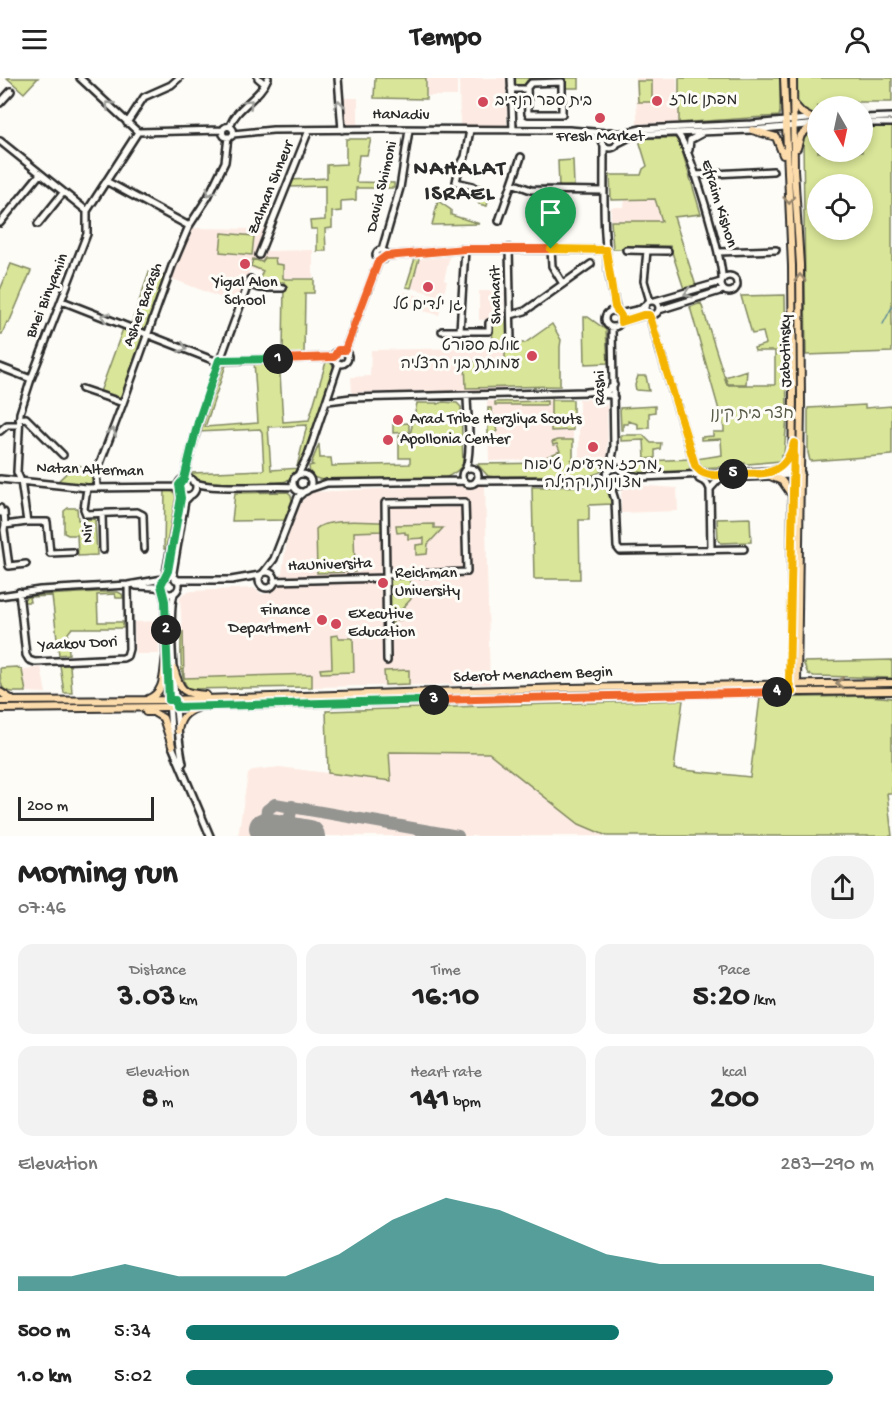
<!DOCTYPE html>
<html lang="en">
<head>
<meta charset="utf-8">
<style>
	body { margin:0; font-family:"Gochi Hand","Playpen Sans Hebrew",sans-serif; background:#f2f2f2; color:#222; height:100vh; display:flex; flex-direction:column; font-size:22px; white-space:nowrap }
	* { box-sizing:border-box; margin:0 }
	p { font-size:20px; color:#767676 }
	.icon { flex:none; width:33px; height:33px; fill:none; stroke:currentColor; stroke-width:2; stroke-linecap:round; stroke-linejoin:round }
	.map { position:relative; height:758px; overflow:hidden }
	.sheet { display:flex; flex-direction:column; background:#fff; flex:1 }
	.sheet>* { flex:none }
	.needle { width:39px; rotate:171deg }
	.buttons { position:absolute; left:807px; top:18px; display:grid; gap:12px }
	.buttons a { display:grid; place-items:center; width:66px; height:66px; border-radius:50%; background:#fff; box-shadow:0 3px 9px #0003; font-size:30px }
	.scale { position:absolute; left:18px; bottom:15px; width:136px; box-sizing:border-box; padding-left:6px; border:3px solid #2b2b2b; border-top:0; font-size:16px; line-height:21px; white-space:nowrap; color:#2b2b2b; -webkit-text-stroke:4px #fdfcf7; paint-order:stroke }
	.pin { position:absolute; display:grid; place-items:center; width:51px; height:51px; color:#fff; margin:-62px -26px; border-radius:50% 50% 50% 0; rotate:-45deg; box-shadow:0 0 6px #0007 }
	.pin .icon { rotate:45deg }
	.km { position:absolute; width:30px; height:30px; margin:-15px; border-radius:50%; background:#222; color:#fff; font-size:16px; line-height:30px; text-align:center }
	.round { display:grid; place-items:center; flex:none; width:63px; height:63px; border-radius:24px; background:#f2f2f2 }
	.head { display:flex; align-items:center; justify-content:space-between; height:102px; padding:0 18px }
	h1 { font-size:33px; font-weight:700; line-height:45px }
	.figures { display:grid; grid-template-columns:repeat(3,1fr); gap:9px; height:102px; padding:6px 18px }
	.figures div { display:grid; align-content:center; border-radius:15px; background:#f2f2f2; text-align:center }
	.figures b { font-size:30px; font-weight:700 }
	.figures small { font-size:16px; font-weight:400 }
	.figures p { font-size:16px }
	.chart { height:168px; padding:12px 18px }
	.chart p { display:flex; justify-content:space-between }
	.chart svg { width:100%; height:108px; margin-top:6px; fill:#0f766e; opacity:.7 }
	ul { padding:0 18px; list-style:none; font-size:20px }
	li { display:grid; grid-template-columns:96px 72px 1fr; align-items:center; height:45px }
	li i { height:15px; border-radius:8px; background:#0f766e }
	header { display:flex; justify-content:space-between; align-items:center; height:78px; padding:0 18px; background:#fff; font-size:27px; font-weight:700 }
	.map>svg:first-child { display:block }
	.built { fill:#fdebe3 }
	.green { fill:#d9e598; stroke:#828862; stroke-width:1.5; fill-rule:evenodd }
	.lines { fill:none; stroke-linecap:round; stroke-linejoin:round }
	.stream { stroke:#5e8a98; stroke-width:1.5 }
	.taxiway { stroke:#949491; stroke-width:12 }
	.runway { stroke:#949491; stroke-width:32 }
	.minor-casing { stroke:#2b2b2b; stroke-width:10 }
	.major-casing { stroke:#2b2b2b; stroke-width:10 }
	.minor { stroke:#fdfcf7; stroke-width:5 }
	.major { stroke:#fddcac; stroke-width:6 }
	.oneway { stroke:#9e9e9b }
	.oneway2 { stroke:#94846c }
	.split-1-casing { stroke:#fff; stroke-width:12 }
	.split-2-casing { stroke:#fff; stroke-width:12 }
	.split-3-casing { stroke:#fff; stroke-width:12 }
	.split-4-casing { stroke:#fff; stroke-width:12 }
	.split-5-casing { stroke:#fff; stroke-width:12 }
	.split-6-casing { stroke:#fff; stroke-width:12 }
	.split-1 { stroke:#f0652b; stroke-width:8 }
	.split-2 { stroke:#22a559; stroke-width:8 }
	.split-3 { stroke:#22a559; stroke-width:8 }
	.split-4 { stroke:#f0652b; stroke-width:8 }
	.split-5 { stroke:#f5b400; stroke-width:8 }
	.split-6 { stroke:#f5b400; stroke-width:8 }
	.poi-dot { fill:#d1495b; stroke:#fdfcf7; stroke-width:2 }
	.labels { text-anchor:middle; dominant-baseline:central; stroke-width:6; stroke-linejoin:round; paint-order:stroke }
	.poi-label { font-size:16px; fill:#2b2b2b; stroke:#fdfcf7; text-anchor:start }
	.street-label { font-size:16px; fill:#2b2b2b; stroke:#fdfcf7 }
	.park-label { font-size:16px; fill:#565a46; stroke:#fdfcf7 }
	.district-label { font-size:22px; font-weight:bold; letter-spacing:1.5px; fill:#2b2b2b; stroke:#fdfcf7 }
</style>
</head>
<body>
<header><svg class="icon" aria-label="menu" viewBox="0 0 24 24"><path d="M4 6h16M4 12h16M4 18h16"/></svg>Tempo<svg class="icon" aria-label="person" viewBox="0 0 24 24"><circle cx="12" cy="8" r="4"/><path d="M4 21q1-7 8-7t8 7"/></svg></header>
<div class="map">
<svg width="892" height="758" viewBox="0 0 892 758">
	<rect width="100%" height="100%" fill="#fdfcf7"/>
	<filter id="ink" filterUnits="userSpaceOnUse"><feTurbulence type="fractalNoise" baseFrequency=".0167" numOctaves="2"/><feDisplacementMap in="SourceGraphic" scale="12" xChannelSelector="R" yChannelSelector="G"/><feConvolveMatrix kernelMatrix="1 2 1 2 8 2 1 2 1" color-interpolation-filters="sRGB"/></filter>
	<g filter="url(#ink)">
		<!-- built -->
		<path class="built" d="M427,0H457V18H427Z
			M459,0H506L507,47L460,49Z
			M636,0H677L679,45L637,46Z
			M341,20H358V53H341Z
			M625,121H656L662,143H611V129H624Z
			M191,150L267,151L255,179L261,181L266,173L313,172V200H259L261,194L250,191L237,226L170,200Z
			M420,177H450L444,202L447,203L439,237L400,227L404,214L432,221L433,216L411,210Z
			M479,213H504V241L479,242Z
			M505,269L506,312L352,315L351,299L370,298L371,272Z
			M579,321H596V326H607L608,385H579Z
			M573,322V381L489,383L487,323Z
			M485,406L490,606L189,611L185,607L180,520L184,515L192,513L254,510L262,516L271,515L281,501L289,448L304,419L313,414Z
			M636,407L677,410L678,433L621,435V416L623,410Z
			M158,543L159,576H135L134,544Z
			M41,589L46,615L26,614L22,592Z
			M389,674L489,675L579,746L607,758H238L248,696L253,692L280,689L390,703Z"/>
		<!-- green -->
		<path class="green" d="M7,0H38L24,15Z
			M375,0H426V21L374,20Z
			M512,0H579V10H564V3H527L526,8H512Z
			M679,0H780V34L779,38L679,45Z
			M795,0H892V24H854L848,28H818L817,36H809L796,25Z
			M637,3H652V24H638Z
			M863,48H892V274L806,277L803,63L808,55L817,49L818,74H862ZM818,106H862V152H818Z
			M649,60H675L679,63L701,136L674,139L696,208L684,211L670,168H625V171H613L611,143H662L655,121L611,122L610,97H641L643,91L647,88L639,62Z
			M346,61H371L367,77H359L356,104L394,105V110H356V122L341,123V133L332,134V150L325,151L326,173H317V151H311L310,143L325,142V108L289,109L291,102L327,100V87L346,86Z
			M573,82L574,108L559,109L558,83Z
			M476,106L489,109L491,112L487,128L479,126L473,117Z
			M438,123L451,132V137L480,146L432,147Z
			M222,155L254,158L252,177L220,174Z
			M416,177H420L411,210L406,209Z
			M265,180H275L276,186L283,187V200L285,201H314V215H305L304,276H283L284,204H258L263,193L251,188L253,181L262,184Z
			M11,186L31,193L9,245L7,244L2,256H0V212Z
			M150,192L167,199L122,322L100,314L124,248L130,249Z
			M714,208L716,212L665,228L663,224Z
			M785,217L787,338L784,377H781V383L748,386L738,384V388L699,390L696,381L722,377L721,361L701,362V359L713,358V354H724V350L690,229L701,225L727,307H775V273H755L754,270L766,266L763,254L752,256L741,218Z
			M584,239H588L606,252L608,285L585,286Z
			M492,241L508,242V265H525L552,246L561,262L560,269V308L466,310L465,284L505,282V269L493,270Z
			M279,281L283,344L309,342L326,284H330L335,290L300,389H297L307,347L268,349L271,392L300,390C296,396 292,400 286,403C274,407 211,409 199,405C196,404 193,401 191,400L192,395L264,392L262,354L260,351L198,354L220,287H226L205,349L258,345L254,283Z
			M747,292L746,306H728L725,299Z
			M638,298H646L649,313L636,312L635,307Z
			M551,322H573V352L551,353Z
			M547,323V327H495V324Z
			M443,324L457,325L461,329L463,385C460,393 452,396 445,400L326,401L325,403L310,398L309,388L313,387L311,386L319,366L320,380H331L332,388L410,386V380H399V358L410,357L417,325H437L438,326Z
			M865,327V330L892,328V377L810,383L808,375V330Z
			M655,328V334L649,335V350L638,351V346L628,343V346H623V352H621L620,330Z
			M488,330H491L497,353L488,360Z
			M409,345V354L393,355V346Z
			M621,357H643L651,365H661L660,371L655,372V380L645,381L644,362L621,363Z
			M558,362H573V381L571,382V385H608C601,399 587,398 573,400V398H501V400L488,398L477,386L544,385V380L560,373L557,366L553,367L552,364Z
			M691,381L690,391C679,402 645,397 630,395L623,384Z
			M76,386L95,394L93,409L55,406Z
			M602,408L610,414L612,426L589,427V442H579L580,501H534L532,409Z
			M165,412L174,414L176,420L167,471H164Z
			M288,414L291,417L292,422L285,442L232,443L235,415Z
			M68,430H77L78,442L95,441L97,477L78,478L77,457H68L64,455V433Z
			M750,440L751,464L721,465L718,462L717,441Z
			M382,444V453L354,454L355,494L317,495L316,451C326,440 367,444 382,444Z
			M434,446V450H443L428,466L427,476L416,477V467L424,466V460L408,461V456H405V454L397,455L396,447Z
			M409,496L411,521L401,532V542H393V549H386V497Z
			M97,514H118L122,516L123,520H116L115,516L97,517L98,544H123V550H72L68,555L69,576L59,577L52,518L29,519L30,524H24V521L29,518Z
			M183,553L184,600L312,596V609L189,611C179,603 181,571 181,558Z
			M338,557L339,560H353L354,594L321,595L320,591L332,590L331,558Z
			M892,582V600L814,598L808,596L803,584Z
			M60,587H70L72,615H64Z
			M17,589L22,592L26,614C3,614 0,615 0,590Z
			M409,592V606L385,607L384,593Z
			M869,618L892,620V715H887L892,758H607L579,746L489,675L389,674L391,703L328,695L326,633L683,622L674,691L750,699L760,620Z"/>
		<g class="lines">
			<!-- stream -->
			<path class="stream" d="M883,246L892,229"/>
			<!-- taxiway -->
			<path class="taxiway" d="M287,754L292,728
				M263,758L267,732L275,726L458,758"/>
			<!-- runway -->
			<path class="runway" d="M265,750L309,758"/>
			<!-- minor casing -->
			<g class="minor-casing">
				<path id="minor" d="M80,0L138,54L223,52
					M258,0L265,6
					M338,0L342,52
					M511,0L513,52
					M511,11H526L531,5L562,4V36H528L527,10
					M0,25L11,13
					M862,40L892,39
					M127,45L144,19L171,7L179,0
					M862,45H892
					M230,48C236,29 260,20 268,0
					M222.5 54a5.5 5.5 0 1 1 11 0a5.5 5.5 0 1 1-11 0Z
					M470,52L465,79L459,90L456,104L473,108
					M602 62a8 8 0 1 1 16 0a8 8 0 1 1-16 0Z
					M615,55L619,56L641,51L752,46L818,40
					M677,55C689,65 724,184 722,201
					M233,56L273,52L382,51L569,52L607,55
					M0,63L87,133
					M618,65L632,58L646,56L752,52L818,46
					M604,67C604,115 602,165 612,212C614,220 615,227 618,235
					M689,72L690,62L701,56
					M695,97L773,93
					M106,103L189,148
					M512,105L531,112L604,113
					M499,143L521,79
					M0,145L40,96
					M38,146L63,115
					M509,170L511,264
					M465,171L460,253H489V245
					M551,171L552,188L563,206
					M376 177a5 5 0 1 1 10 0a5 5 0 1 1-10 0Z
					M382,172L400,110L409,52
					M626,172L668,173
					M647,173L644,203L650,223
					M719,174L776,172
					M259,177L309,52
					M386,178L465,171L606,172
					M721 206a8 8 0 1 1 16 0a8 8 0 1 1-16 0Z
					M248,207L260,210H283
					M645 230a7 7 0 1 1 14 0a7 7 0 1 1-14 0Z
					M62,223L215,283L334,279
					M655,223L721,204
					M659,232L723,212
					M605 241a8 8 0 1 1 16 0a8 8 0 1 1-16 0Z
					M619,236L641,231L644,228
					M511,237L525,233L591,186
					M649,237L693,381L698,392L703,396
					M621,244L648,236
					M442,253H460
					M334 279a7 7 0 1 1 14 0a7 7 0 1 1-14 0Z
					M345,272L379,182
					M0,289L31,301
					M82,311L123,325
					M597,316L611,317L614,320
					M328,323L351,320L586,314L608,312L614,307
					M19,341L26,340L63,377
					M0,353L7,347H18
					M606 399a9 9 0 1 1 18 0a9 9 0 1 1-18 0Z
					M462 398a8 8 0 1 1 16 0a8 8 0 1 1-16 0Z
					M610,391L614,370L612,249
					M465,392C473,374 467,338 467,317
					M623,394L628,397L642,399L793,392L801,395
					M293 405a9 9 0 1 1 18 0a9 9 0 1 1-18 0Z
					M298,397L308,377L339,285
					M722,400L793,397L801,395
					M178 409a9 9 0 1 1 18 0a9 9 0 1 1-18 0Z
					M0,401L87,410L178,409
					M184,401C200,330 225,270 250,201
					M699,401L707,405L710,411L711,471
					M476,403L588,402L609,405
					M193,404C211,413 270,407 294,409
					M622,405L638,401
					M610,406L615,422L617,469L620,473L744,471
					M97,409L96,396L123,325L172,188L189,148L208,119L225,84L228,59
					M87,410L84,431L86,436L137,434L143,437L144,471
					M309,411L327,405L463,403
					M710,411L720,400
					M0,430L1,435L4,434L5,447L4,452L9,488L26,486
					M102,436L103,472
					M5,447L27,444
					M73,474L50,475L47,444H27L21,403L17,394L20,335L31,301L87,156V133L138,54
					M264,494L274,481L298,419L305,413
					M259 502a8 8 0 1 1 16 0a8 8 0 1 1-16 0Z
					M386,497L467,494L465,424L385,425L386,497V500
					M161 507a9 9 0 1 1 18 0a9 9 0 1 1-18 0Z
					M165,500L181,416
					M175,501L173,494L185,423L191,417
					M176,502H231L260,497
					M274,503L386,500L387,583
					M136,508L155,509L162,511
					M162,512L165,523L166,578L172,668L210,758
					M19,514L26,577L29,582L35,584L123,580L127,578L129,571L128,507
					M175,514C166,530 177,662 183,685
					M0,518L40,512L128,507L163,501"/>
			</g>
			<!-- major casing -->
			<g class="major-casing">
				<path id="major" d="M784,0L792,188L793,312L790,608
					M793,0L794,91L800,187L801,325L797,605L795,608
					M794,26L802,35L811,40
					M752,52L776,59L783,77
					M797,70L801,57L814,46
					M774,393L783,388L791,374
					M770,398L782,403L791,416
					M174,591C181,614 182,615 206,617
					M0,614L11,621
					M148,621C166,614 163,595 166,578
					M0,623L169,622L568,610L892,605
					M0,631L169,629L721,615L892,613
					M146,634H153L163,640L172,668
					M178,653C180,641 185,634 197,630"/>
			</g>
			<!-- minor -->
			<use href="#minor" class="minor"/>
			<!-- major -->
			<use href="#major" class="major"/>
		</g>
		<!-- one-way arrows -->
		<defs><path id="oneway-chevron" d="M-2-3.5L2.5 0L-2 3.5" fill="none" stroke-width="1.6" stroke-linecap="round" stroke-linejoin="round" transform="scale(1.5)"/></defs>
		<g class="oneway">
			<use href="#oneway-chevron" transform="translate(249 25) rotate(-45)"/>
			<use href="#oneway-chevron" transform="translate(339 26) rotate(-96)"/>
			<use href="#oneway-chevron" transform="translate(109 27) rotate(-137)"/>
			<use href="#oneway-chevron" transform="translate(210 114) rotate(118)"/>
			<use href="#oneway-chevron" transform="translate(688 215) rotate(163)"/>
			<use href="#oneway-chevron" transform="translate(105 239) rotate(-160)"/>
			<use href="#oneway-chevron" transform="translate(183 270) rotate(22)"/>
			<use href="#oneway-chevron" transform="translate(112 354) rotate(-69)"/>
		</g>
		<g class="oneway2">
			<use href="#oneway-chevron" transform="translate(789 122) rotate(86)"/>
			<use href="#oneway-chevron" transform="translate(800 200) rotate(-91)"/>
			<use href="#oneway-chevron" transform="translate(840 605) rotate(180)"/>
		</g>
	</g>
	<g class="lines" filter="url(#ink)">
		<!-- split-1 casing -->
		<g class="split-1-casing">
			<path id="split-1" d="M278,281L334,279L338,272H345L378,184L386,178L465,171H551"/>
		</g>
		<!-- split-2 casing -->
		<g class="split-2-casing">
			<path id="split-2" d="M166,552L165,523L161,507L168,493L181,420L179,407L184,401L198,344L219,282L278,281"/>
		</g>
		<!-- split-3 casing -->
		<g class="split-3-casing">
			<path id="split-3" d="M166,552L169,622H175L176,629L434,622"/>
		</g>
		<!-- split-4 casing -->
		<g class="split-4-casing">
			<path id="split-4" d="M434,622L777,614"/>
		</g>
		<!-- split-5 casing -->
		<g class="split-5-casing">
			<path id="split-5" d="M733,396C765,395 784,400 794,365L789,605L792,614H777"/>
		</g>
		<!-- split-6 casing -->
		<g class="split-6-casing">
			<path id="split-6" d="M551,171L606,172L615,229L621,238V244L643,237H649L651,242L695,387C703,401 719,397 733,396"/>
		</g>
		<!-- split-1 -->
		<use href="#split-1" class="split-1"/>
		<!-- split-2 -->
		<use href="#split-2" class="split-2"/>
		<!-- split-3 -->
		<use href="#split-3" class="split-3"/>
		<!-- split-4 -->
		<use href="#split-4" class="split-4"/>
		<!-- split-5 -->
		<use href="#split-5" class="split-5"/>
		<!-- split-6 -->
		<use href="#split-6" class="split-6"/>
	</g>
	<!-- markers -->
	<g class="poi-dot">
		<circle cx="657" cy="23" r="6"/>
		<circle cx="483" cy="24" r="6"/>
		<circle cx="600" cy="40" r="6"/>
		<circle cx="245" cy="186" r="6"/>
		<circle cx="428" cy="209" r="6"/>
		<circle cx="532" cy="278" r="6"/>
		<circle cx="398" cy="342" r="6"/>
		<circle cx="388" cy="362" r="6"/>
		<circle cx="593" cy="369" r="6"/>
		<circle cx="383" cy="505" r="6"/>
		<circle cx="322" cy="542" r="6"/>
		<circle cx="336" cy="546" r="6"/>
	</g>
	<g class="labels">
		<!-- poi labels -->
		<g class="poi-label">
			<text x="669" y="23">מפתן ארז</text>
			<text x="495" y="24">בית ספר הנדיב</text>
			<text x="600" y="59" text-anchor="middle">Fresh Market</text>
			<text x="245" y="205" text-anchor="middle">Yigal Alon<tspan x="245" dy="18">School</tspan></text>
			<text x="428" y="228" text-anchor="middle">גן ילדים טל</text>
			<text x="520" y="269" text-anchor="end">אולם ספורט<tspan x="520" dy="18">עמותת בני הרצליה</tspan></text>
			<text x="410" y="342">Arad Tribe Herzliya Scouts</text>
			<text x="400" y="362">Apollonia Center</text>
			<text x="593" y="388" text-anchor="middle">מרכז מדעים, טיפוח,<tspan x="593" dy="18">מצוינות וקהילה</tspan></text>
			<text x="395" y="496">Reichman<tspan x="395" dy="18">University</tspan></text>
			<text x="310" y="533" text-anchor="end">Finance<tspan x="310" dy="18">Department</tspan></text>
			<text x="348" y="537">Executive<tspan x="348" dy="18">Education</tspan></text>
		</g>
		<!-- street labels -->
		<g class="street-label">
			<text transform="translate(401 38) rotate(1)">HaNadiv</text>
			<text transform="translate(383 109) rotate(-77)">David Shimoni</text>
			<text transform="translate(272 110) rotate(-68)">Zalman Shneur</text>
			<text transform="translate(718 126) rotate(73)">Efraim Kishon</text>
			<text transform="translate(497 217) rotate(-91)">Shaharit</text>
			<text transform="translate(48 218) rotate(-68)">Bnei Binyamin</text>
			<text transform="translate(144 227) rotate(-70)">Asher Barash</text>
			<text transform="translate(787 273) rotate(-91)">Jabotinsky</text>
			<text transform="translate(601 310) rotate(-91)">Rashi</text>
			<text transform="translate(90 393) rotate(2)">Natan Alterman</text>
			<text transform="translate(89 455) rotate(-92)">Nir</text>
			<text transform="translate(330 488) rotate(-2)">HaUniversita</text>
			<text transform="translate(78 567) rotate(-3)">Yaakov Dori</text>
			<text transform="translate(533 598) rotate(-2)">Sderot Menachem Begin</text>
		</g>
		<!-- park labels -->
		<g class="park-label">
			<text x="752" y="337">חצר בית קינן</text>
		</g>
		<!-- district labels -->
		<g class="district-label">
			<text x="460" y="92">NAHALAT<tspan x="460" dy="25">ISRAEL</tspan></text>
		</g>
	</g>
</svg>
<div class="buttons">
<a><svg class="needle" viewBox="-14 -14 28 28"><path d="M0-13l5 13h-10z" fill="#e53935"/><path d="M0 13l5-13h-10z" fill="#767676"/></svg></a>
<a><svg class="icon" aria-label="locate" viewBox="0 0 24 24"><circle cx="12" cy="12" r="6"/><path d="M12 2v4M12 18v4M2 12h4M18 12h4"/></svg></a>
</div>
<div class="scale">200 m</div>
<div class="pin" style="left:551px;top:171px;background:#1e9e55"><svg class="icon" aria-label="arrive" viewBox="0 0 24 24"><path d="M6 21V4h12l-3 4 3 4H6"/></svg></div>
<b class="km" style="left:278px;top:281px">1</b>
<b class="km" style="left:166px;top:552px">2</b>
<b class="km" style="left:434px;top:622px">3</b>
<b class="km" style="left:777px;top:614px">4</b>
<b class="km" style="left:733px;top:396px">5</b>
</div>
<section class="sheet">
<div class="head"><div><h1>Morning run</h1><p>07:46</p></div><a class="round"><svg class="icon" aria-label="share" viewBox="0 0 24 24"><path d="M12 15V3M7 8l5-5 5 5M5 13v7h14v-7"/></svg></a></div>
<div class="figures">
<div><p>Distance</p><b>3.03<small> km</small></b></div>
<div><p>Time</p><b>16:10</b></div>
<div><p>Pace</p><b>5:20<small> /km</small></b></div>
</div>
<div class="figures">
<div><p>Elevation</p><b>8<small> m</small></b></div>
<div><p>Heart rate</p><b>141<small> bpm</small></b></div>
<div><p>kcal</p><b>200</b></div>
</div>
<div class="chart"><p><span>Elevation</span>283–290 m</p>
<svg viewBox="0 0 160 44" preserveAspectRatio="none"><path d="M0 44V38L10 38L20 33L30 38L40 38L50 38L60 29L70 15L80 6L90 11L100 20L110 29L120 33L130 33L140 33L150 33L160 38V44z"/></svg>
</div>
<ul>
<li><b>500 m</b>5:34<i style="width:63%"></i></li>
<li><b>1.0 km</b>5:02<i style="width:94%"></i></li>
</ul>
</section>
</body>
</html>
